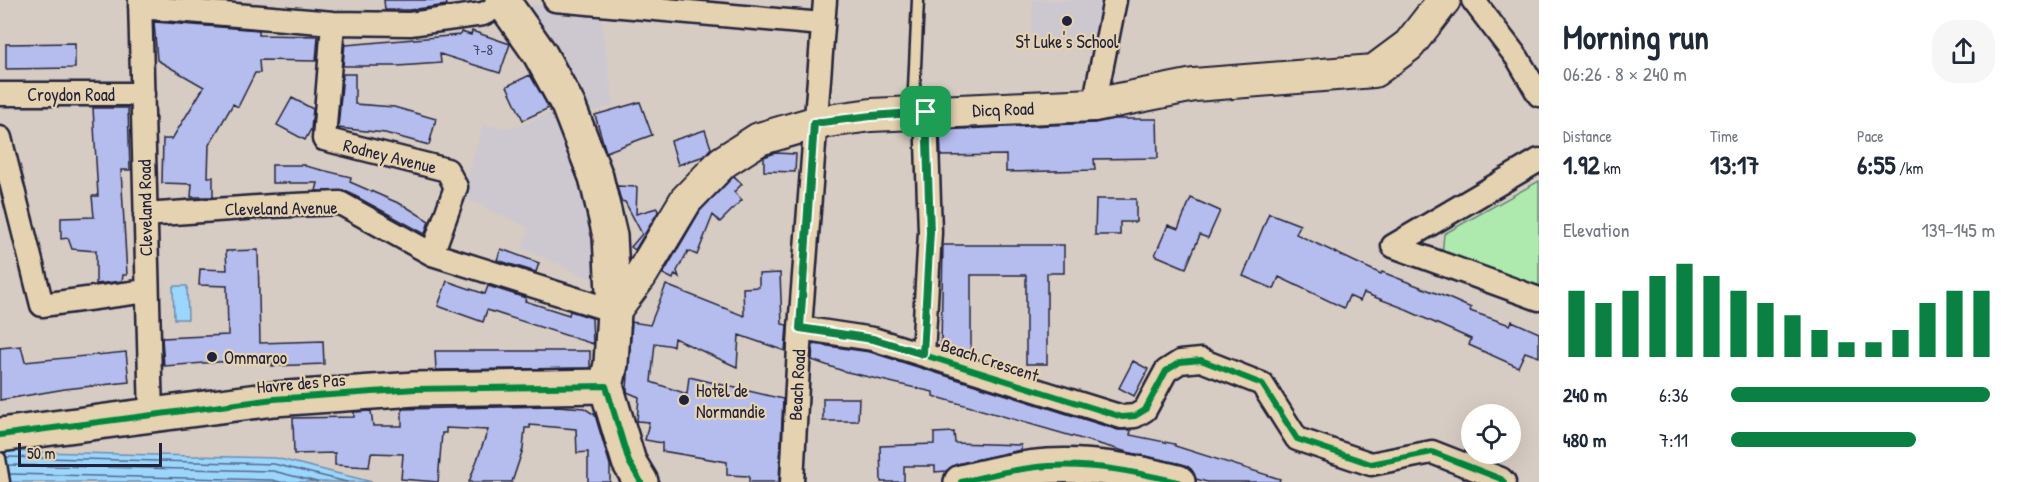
<!DOCTYPE html>
<html lang="en">
<head>
<meta charset="utf-8">
<style>
	body { margin:0; font-family:"Patrick Hand",sans-serif; background:#f6f6f7; color:#1f2937; height:100vh; display:flex; flex-direction:column; font-size:22px; white-space:nowrap }
	* { box-sizing:border-box; margin:0 }
	p { font-size:20px; color:#747a83 }
	.icon { flex:none; width:33px; height:33px; fill:none; stroke:currentColor; stroke-width:2; stroke-linecap:round; stroke-linejoin:round }
	.map { position:relative; flex:1; overflow:hidden }
	.panel { display:flex; flex-direction:column; background:#fff; width:480px }
	.panel>* { flex:none }
	.buttons { position:absolute; left:1461px; top:404px; display:grid; gap:12px }
	.buttons a { display:grid; place-items:center; width:60px; height:60px; border-radius:50%; background:#fff; box-shadow:0 6px 24px #0002; font-size:30px }
	.scale { position:absolute; left:18px; bottom:15px; width:144px; box-sizing:border-box; padding-left:6px; border:3px solid #22223b; border-top:0; font-size:16px; line-height:21px; white-space:nowrap; color:#22223b; -webkit-text-stroke:4px #e5d2b0; paint-order:stroke }
	.pin { position:absolute; display:grid; place-items:center; width:51px; height:51px; color:#fff; margin:-26px; border-radius:12px; box-shadow:0 3px 9px #0006 }
	.round { display:grid; place-items:center; flex:none; width:63px; height:63px; border-radius:24px; background:#f6f6f7 }
	.overview { display:flex; align-items:center; justify-content:space-between; height:102px; padding:0 24px }
	h1 { font-size:33px; font-weight:700; line-height:45px }
	.metrics { display:grid; grid-template-columns:repeat(3,1fr); gap:9px; height:102px; padding:6px 24px }
	.metrics div { display:grid; align-content:center }
	.metrics b { font-size:26px; font-weight:700 }
	.metrics small { font-size:16px; font-weight:400 }
	.metrics p { font-size:16px }
	.chart { height:168px; padding:12px 24px }
	.chart p { display:flex; justify-content:space-between }
	.chart svg { width:100%; height:108px; margin-top:6px; stroke:#0b8043; stroke-width:6 }
	ul { padding:0 24px; list-style:none; font-size:20px }
	li { display:grid; grid-template-columns:96px 72px 1fr; align-items:center; height:45px }
	li i { height:15px; border-radius:8px; background:#0b8043 }
	main { display:flex; flex:1; min-height:0 }
	.map>svg:first-child { display:block }
	.built { fill:#cdc8d0 }
	.green { fill:#aee9ae; stroke:#688674; stroke-width:1.5 }
	.water { fill:#9dd6fd; stroke:#6c8eaf; stroke-width:1.5 }
	.lines { fill:none; stroke-linecap:round; stroke-linejoin:round }
	.shore { stroke:#536a89; stroke-width:1.5 }
	.building { fill:#b5bdee; stroke:#22223b; stroke-width:1.5 }
	.service-casing { stroke:#22223b; stroke-width:15 }
	.minor-casing { stroke:#22223b; stroke-width:27 }
	.secondary-casing { stroke:#22223b; stroke-width:36 }
	.primary-casing { stroke:#22223b; stroke-width:38 }
	.service { stroke:#e5d2b0; stroke-width:10 }
	.minor { stroke:#e5d2b0; stroke-width:22 }
	.secondary { stroke:#e5d2b0; stroke-width:32 }
	.primary { stroke:#e5d2b0; stroke-width:33 }
	.cycleway-casing { stroke:#e5d2b0; stroke-width:10 }
	.cycleway { stroke:#00873e; stroke-width:6 }
	.route-casing { stroke:#fff; stroke-width:12 }
	.route { stroke:#0b8043; stroke-width:8 }
	.poi-dot { fill:#22223b; stroke:#e5d2b0; stroke-width:2 }
	.labels { text-anchor:middle; dominant-baseline:central; stroke-width:4.5; stroke-linejoin:round; paint-order:stroke }
	.number-label { font-size:15px; fill:#474968 }
	.poi-label { font-size:18px; fill:#22223b; stroke:#e5d2b0; text-anchor:start }
	.street-label { font-size:18px; fill:#22223b; stroke:#e5d2b0 }
</style>
</head>
<body>
<main>
<div class="map">
<svg width="1539" height="482" viewBox="0 0 1539 482">
	<rect width="100%" height="100%" fill="#d7ccc3"/>
	<filter id="ink" filterUnits="userSpaceOnUse"><feTurbulence type="fractalNoise" baseFrequency=".0167" numOctaves="2"/><feDisplacementMap in="SourceGraphic" scale="12" xChannelSelector="R" yChannelSelector="G"/><feConvolveMatrix kernelMatrix="1 2 1 2 8 2 1 2 1" color-interpolation-filters="sRGB"/></filter>
	<g filter="url(#ink)">
		<!-- built -->
		<path class="built" d="M1033,0H1105L1095,54L1031,40Z
			M527,4L600,11L614,106L588,112L526,14Z
			M558,109L584,167L604,285L522,248L529,228L462,197L483,124L499,128L520,126Z"/>
		<!-- green -->
		<path class="green" d="M1539,181V292L1442,256L1444,234Z"/>
		<!-- water -->
		<path class="water" d="M173,286H187L188,319H174Z
			M0,451L276,458L372,482H0Z"/>
		<g class="lines">
			<!-- shore -->
			<path class="shore" d="M7,457L274,464L347,482
				M8,465L273,471L317,482
				M10,474L272,480L280,482"/>
		</g>
		<!-- building -->
		<path class="building" d="M384,0H446L447,5L409,10H385Z
			M154,22L259,30V35L318,36L316,61L259,60L260,73H255L238,107L233,104L209,145L208,177H213V197H191L192,184L162,183L163,139H172L204,87L157,60Z
			M472,31L510,44L500,73L440,54L441,63L398,66H343L345,42L346,45L460,35L461,32L471,35Z
			M75,43V68L6,69V44Z
			M343,74H355V104L394,107L436,119L429,145L385,133L338,128Z
			M530,75L549,108L523,120L507,86Z
			M292,98L313,109L311,129L305,140L277,125Z
			M640,102L652,135L606,152L595,115Z
			M93,108H128L130,170H121L127,275H123L122,281L96,284V251L72,249L68,238L61,239V218L94,217L92,196H98Z
			M1114,119H1157L1158,158L1094,159L1095,170L1006,172V155L941,156L940,130L1095,123Z
			M705,130L711,148L704,156L678,165L671,141Z
			M775,153L796,154L795,172L764,171V157Z
			M272,165H305V166L351,177L350,182L405,206L429,221L425,234L346,191H316L318,183H272Z
			M734,176L742,184L734,192L742,200L720,222L713,215L697,255L688,251L677,271L679,277L675,274L673,279L663,274L700,211Z
			M617,186L637,187L636,214L657,208L658,212L635,250L631,247L642,234L625,202L621,201Z
			M1191,198L1220,211L1208,238L1200,235L1186,268L1155,255L1168,225L1178,229Z
			M1096,199H1136V222H1120V235H1095Z
			M1269,213L1300,225L1296,234L1351,260L1381,274L1382,272L1446,297L1471,308L1470,311L1510,325L1512,321L1539,333V357L1525,352L1518,367L1469,345L1471,339L1406,310V309L1364,293L1360,301L1349,296L1344,308L1279,277L1274,289L1243,276Z
			M943,245H1064V273H1047V364H1026V275H971V355L941,346Z
			M501,249L539,263L536,272L497,260Z
			M258,250L260,343L323,341L324,364L272,366V358L164,366L162,338L228,335L227,286L199,285L200,269L227,270L226,251Z
			M780,273L782,324L787,325L785,351L739,335L737,367L674,338L673,346L655,343L651,382L687,394L689,377L783,399L779,482H749V476L727,475V462L662,451V443L645,440L649,422L637,421L639,397L627,392V389L632,322L650,325L666,285L744,316L743,288L759,287V274Z
			M447,281L485,294L488,286L526,298L525,301L569,315L570,311L592,318L593,344L487,310L483,322L438,306Z
			M813,344L870,352L1118,430H1131L1130,435L1175,444V446L1280,479L1279,482H1207L1196,479L1191,469L1182,464L1127,452L933,396V392L843,371L812,360Z
			M21,346L25,362L126,352L129,382L65,389L0,400V348Z
			M435,351H590V368L436,370Z
			M1133,361L1148,369L1134,396L1119,388Z
			M823,398H859L858,421H823Z
			M557,406L584,408L595,415L610,465V482H588V452L577,453L576,429L530,425V428H525L523,449L512,482H469L488,430L446,428V433H442L438,482L401,479L403,454L371,453L369,467L335,465V453L294,454L293,418L354,417V412L371,411L373,426H402V409Z
			M954,432L955,443L1021,445V450L957,464L946,471L935,472V466H904V482H881L880,446L934,444V433Z"/>
		<g class="lines">
			<!-- service casing -->
			<g class="service-casing">
				<path id="service" d="M913,111L918,0
					M0,458L4,482"/>
			</g>
			<!-- minor casing -->
			<g class="minor-casing">
				<path id="minor" d="M140,0L151,416
					M555,0L822,24
					M1473,0L1518,59L1539,95
					M140,7L333,23L410,24L483,14L511,0
					M333,23L324,139L447,170L456,187L432,254
					M0,94H143
					M1094,105L1115,0
					M0,138L42,305L147,291
					M1539,160L1393,246L1539,299
					M145,215L272,206L340,203L432,254L614,311
					M800,328L873,339L1122,417L1135,416L1145,410L1166,371L1180,362L1201,360L1262,384L1297,439L1371,464L1432,452L1501,479L1504,482
					M923,354L930,232L926,112
					M792,482L800,328L825,0"/>
			</g>
			<!-- secondary casing -->
			<g class="secondary-casing">
				<path id="secondary" d="M614,311L641,275L686,200L723,162L759,139L814,123L871,115L1094,105L1194,85L1374,71L1409,45L1444,0"/>
			</g>
			<!-- primary casing -->
			<g class="primary-casing">
				<path id="primary" d="M502,0L540,54L568,105L596,177L610,236L614,311L611,364L606,386L629,462L641,482
					M0,435L274,399L415,389L606,386
					M961,482C990,475 1019,468 1048,466C1092,463 1136,472 1178,482"/>
			</g>
			<!-- service -->
			<use href="#service" class="service"/>
			<!-- minor -->
			<use href="#minor" class="minor"/>
			<!-- secondary -->
			<use href="#secondary" class="secondary"/>
			<!-- primary -->
			<use href="#primary" class="primary"/>
			<!-- cycleway casing -->
			<g class="cycleway-casing">
				<path id="cycleway" d="M800,328L873,339L1122,417L1135,416L1145,410L1166,371L1180,362L1201,360L1262,384L1297,439L1371,464L1432,452L1501,479L1504,482
					M0,435L274,399L415,389L606,386L629,462L641,482
					M961,482C990,475 1019,468 1048,466C1092,463 1136,472 1178,482"/>
			</g>
			<!-- cycleway -->
			<use href="#cycleway" class="cycleway"/>
		</g>
	</g>
	<g class="lines" filter="url(#ink)">
		<!-- route casing -->
		<g class="route-casing">
			<path id="route" d="M926,112L930,232L923,354L873,339L800,328L814,123L871,116Z"/>
		</g>
		<!-- route -->
		<use href="#route" class="route"/>
	</g>
	<!-- markers -->
	<g class="poi-dot">
		<circle cx="1067" cy="21" r="6"/>
		<circle cx="212" cy="357" r="6"/>
		<circle cx="684" cy="400" r="6"/>
	</g>
	<g class="labels">
		<!-- number labels -->
		<g class="number-label">
			<text x="483" y="49">7-8</text>
		</g>
		<!-- poi labels -->
		<g class="poi-label">
			<text x="1067" y="41" text-anchor="middle">St Luke's School</text>
			<text x="224" y="357">Ommaroo</text>
			<text x="696" y="390">Hotel de<tspan x="696" dy="21">Normandie</tspan></text>
		</g>
		<!-- street labels -->
		<g class="street-label">
			<text x="71" y="94">Croydon Road</text>
			<text transform="translate(1003 109) rotate(-2)">Dicq Road</text>
			<text transform="translate(390 156) rotate(14)">Rodney Avenue</text>
			<text transform="translate(145 208) rotate(-91)">Cleveland Road</text>
			<text transform="translate(281 208) rotate(-1)">Cleveland Avenue</text>
			<text transform="translate(990 360) rotate(18)">Beach Crescent</text>
			<text transform="translate(301 383) rotate(-5)">Havre des Pas</text>
			<text transform="translate(797 385) rotate(-87)">Beach Road</text>
		</g>
	</g>
</svg>
<div class="buttons">
<a><svg class="icon" aria-label="locate" viewBox="0 0 24 24"><circle cx="12" cy="12" r="6"/><path d="M12 2v4M12 18v4M2 12h4M18 12h4"/></svg></a>
</div>
<div class="scale">50 m</div>
<div class="pin" style="left:926px;top:112px;background:#1e9e55"><svg class="icon" aria-label="arrive" viewBox="0 0 24 24"><path d="M6 21V4h12l-3 4 3 4H6"/></svg></div>
</div>
<section class="panel">
<div class="overview"><div><h1>Morning run</h1><p>06:26 · 8 × 240 m</p></div><a class="round"><svg class="icon" aria-label="share" viewBox="0 0 24 24"><path d="M12 15V3M7 8l5-5 5 5M5 13v7h14v-7"/></svg></a></div>
<div class="metrics">
<div><p>Distance</p><b>1.92<small> km</small></b></div>
<div><p>Time</p><b>13:17</b></div>
<div><p>Pace</p><b>6:55<small> /km</small></b></div>
</div>
<div class="chart"><p><span>Elevation</span>139–145 m</p>
<svg viewBox="0 0 160 44" preserveAspectRatio="none"><path d="M5 44V17M15 44V22M25 44V17M35 44V11M45 44V6M55 44V11M65 44V17M75 44V22M85 44V27M95 44V33M105 44V38M115 44V38M125 44V33M135 44V22M145 44V17M155 44V17"/></svg>
</div>
<ul>
<li><b>240 m</b>6:36<i style="width:98%"></i></li>
<li><b>480 m</b>7:11<i style="width:70%"></i></li>
</ul>
</section>
</main>
</body>
</html>
